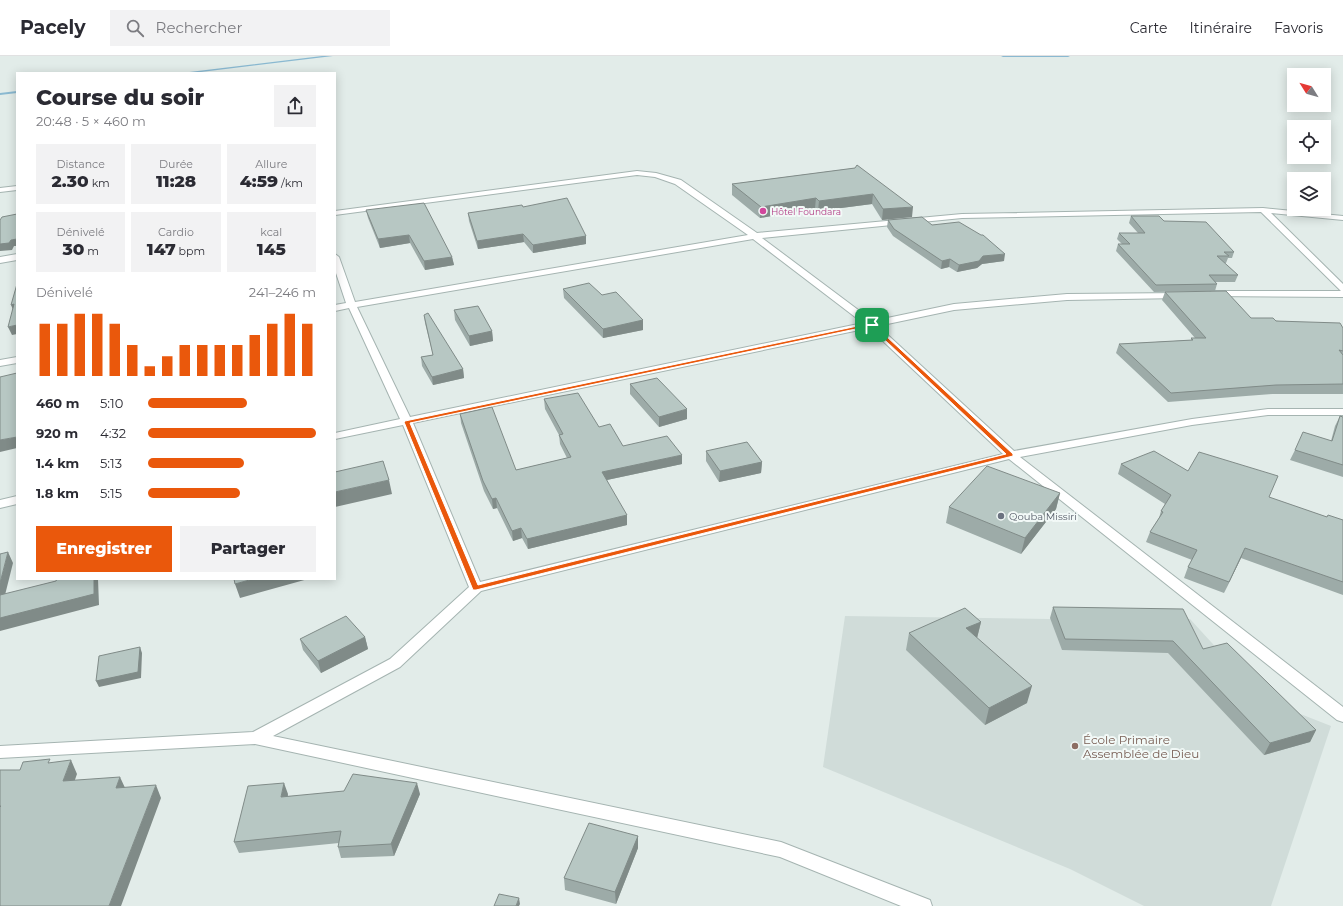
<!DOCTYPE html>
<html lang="fr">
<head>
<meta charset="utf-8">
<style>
	body { margin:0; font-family:Montserrat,sans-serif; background:#f2f2f3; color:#2b2b33; height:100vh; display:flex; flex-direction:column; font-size:15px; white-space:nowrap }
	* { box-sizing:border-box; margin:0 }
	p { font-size:13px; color:#7c7c81 }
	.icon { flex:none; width:22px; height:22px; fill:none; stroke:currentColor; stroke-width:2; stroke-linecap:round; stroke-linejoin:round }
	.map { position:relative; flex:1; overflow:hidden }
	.drawer { position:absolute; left:16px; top:16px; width:320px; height:508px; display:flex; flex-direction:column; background:#fff; border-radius:0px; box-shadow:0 2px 10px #0003 }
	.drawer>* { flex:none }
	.needle { width:26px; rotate:307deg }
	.tools { position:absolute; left:1287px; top:12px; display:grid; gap:8px }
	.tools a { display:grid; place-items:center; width:44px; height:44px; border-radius:0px; background:#fff; box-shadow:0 2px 10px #0003; font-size:20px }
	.pin { position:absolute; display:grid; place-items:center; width:34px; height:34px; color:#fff; margin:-17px; border-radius:8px; box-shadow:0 2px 6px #0006 }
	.round { display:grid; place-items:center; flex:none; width:42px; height:42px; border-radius:0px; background:#f2f2f3 }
	.overview { display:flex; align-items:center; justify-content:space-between; height:68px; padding:0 20px }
	h1 { font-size:22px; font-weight:800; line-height:30px }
	.figures { display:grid; grid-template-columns:repeat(3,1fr); gap:6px; height:68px; padding:4px 20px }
	.figures div { display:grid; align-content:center; border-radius:0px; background:#f2f2f3; text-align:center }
	.figures b { font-size:17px; font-weight:800 }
	.figures small { font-size:11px; font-weight:400 }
	.figures p { font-size:11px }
	.chart { height:112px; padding:8px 20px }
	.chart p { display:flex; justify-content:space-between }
	.chart svg { width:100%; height:72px; margin-top:4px; stroke:#ea580c; stroke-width:6 }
	.primary-button { display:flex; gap:8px; margin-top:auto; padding:8px 20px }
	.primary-button a { flex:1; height:46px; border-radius:0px; background:#ea580c; color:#fff; font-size:16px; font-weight:800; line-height:46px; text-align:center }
	.primary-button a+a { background:#f2f2f3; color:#2b2b33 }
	ul { padding:0 20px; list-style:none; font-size:13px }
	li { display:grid; grid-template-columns:64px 48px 1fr; align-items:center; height:30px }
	li i { height:10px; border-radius:5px; background:#ea580c }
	header { display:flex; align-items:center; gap:24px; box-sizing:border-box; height:56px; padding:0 20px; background:#fff; border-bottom:1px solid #e1e1e2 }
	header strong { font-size:19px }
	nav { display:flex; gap:22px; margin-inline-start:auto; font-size:14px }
	.search { width:280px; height:36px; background:#f2f2f3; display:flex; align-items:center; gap:10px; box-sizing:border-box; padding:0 14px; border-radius:0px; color:#7c7c81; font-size:15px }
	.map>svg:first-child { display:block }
	.built { fill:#d0dcd9 }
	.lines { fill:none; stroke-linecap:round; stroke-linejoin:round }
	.stream { fill:#8ab9d1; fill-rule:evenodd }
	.minor-casing { stroke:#a5b4b1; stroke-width:2 }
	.minor { fill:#fff; fill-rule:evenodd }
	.wall { fill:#9daba8 }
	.shaded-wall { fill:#808b88 }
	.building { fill:#b7c7c3; stroke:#808b88 }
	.route { fill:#ea580c; stroke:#fff; fill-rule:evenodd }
	.hotel-dot { fill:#d1479c; stroke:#f2f9f7; stroke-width:1.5 }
	.worship-dot { fill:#6b7280; stroke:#f2f9f7; stroke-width:1.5 }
	.education-dot { fill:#8d6e63; stroke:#f2f9f7; stroke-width:1.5 }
	.labels { text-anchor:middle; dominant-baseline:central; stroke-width:4; stroke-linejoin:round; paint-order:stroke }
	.far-hotel-label { font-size:9px; fill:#b23c85; stroke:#f2f9f7; text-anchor:start }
	.worship-label { font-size:10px; fill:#5b616d; stroke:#f2f9f7; text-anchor:start }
	.near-education-label { font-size:12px; fill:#785e54; stroke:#f2f9f7; text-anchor:start }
</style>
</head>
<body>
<header>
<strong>Pacely</strong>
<div class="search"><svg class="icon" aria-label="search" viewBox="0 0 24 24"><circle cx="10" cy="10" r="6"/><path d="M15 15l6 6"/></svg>Rechercher</div>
<nav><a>Carte</a><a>Itinéraire</a><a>Favoris</a></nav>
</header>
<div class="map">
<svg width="1343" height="850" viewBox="0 0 1343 850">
	<rect width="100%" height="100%" fill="#e2ece9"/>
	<!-- built -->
	<path class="built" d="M845,560L1179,565L1190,563L1222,598L1270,646L1331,670L1271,850H1144L1070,813L823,711Z"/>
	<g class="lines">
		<!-- stream -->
		<path class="stream" d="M322,0H333L193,17H181Z
			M1001,0H1070L1068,1H1003Z
			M17,35V37L0,39V37Z"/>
		<!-- minor casing -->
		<g class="minor-casing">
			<path id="minor" d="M637,115L656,117L681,124L757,177L962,158L1263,152L1343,160V164L1271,157L1343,228V241L1209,240L1207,238L1212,235H1341L1261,156L962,162L762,182L873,265L954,248L1067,238L1183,237L1185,239L1180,242L1067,244L954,254L878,270L1014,395L1192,363L1268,353H1343V359H1268L1192,369L1020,401L1343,651V666L1337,664L1009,403L481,535L400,611L273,680L781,786L930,844L932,850H901L780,801L255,688L0,702V690L253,676L390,603L469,531L403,369L335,383V377L400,363L349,252L335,255V249L346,247L335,214V198L339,201L355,246L748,179L675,128L655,121L637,119L335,159V155ZM753,183L863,267L410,361L357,251ZM869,272L1003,398L480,526L413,367Z
				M17,130V134L0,136V132Z
				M17,198V204L0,207V201Z
				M17,301V307L0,310V304Z
				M17,440V448L0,452V444Z"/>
		</g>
		<!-- minor -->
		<use href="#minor" class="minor"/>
	</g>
	<!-- wall -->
	<path class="wall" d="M855,112L912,161L882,164L872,148L818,155L815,152L760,162L732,139V128Z
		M523,151L586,180V188L533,197L524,186L478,193L469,165L468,157Z
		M366,154L452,201L454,209L425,214L410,187L380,192L368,162Z
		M1131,160L1164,165L1234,196L1232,202H1228L1226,207H1224L1238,219L1235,226H1215L1217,228L1215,235L1154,236L1116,195L1118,188H1122L1117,183L1119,177H1138L1129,167Z
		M888,164L932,169L1004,205L982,208L977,212L957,216L949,211L941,213L893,180L887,171Z
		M563,233L602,239L643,264V274L603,282L564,242Z
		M1165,236L1251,262L1343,272V338H1272L1168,346L1116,297L1119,288L1191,284V282H1195L1162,244Z
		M454,254L492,275L493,285L470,290L455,264Z
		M424,259L463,313L464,322L433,329L422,310L421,301L433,299L425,267Z
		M630,328L687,363L659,371L630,338Z
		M544,343L599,371L623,390L682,408L607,424L627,469L528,493L522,482L513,485L497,452L493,453L484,435L461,367L460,358L516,414L567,402L560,388L559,379L545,353Z
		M1340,360L1343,361V421L1290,404L1295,394L1331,385L1335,370Z
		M706,395L762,406L761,417L719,426L706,405Z
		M1121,408L1188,415L1327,461L1343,464V539L1241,502L1224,537L1184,522L1188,511L1192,504L1146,486L1150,476L1159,462L1161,455L1165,448L1118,418Z
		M1060,437L1056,453L1021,498L946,467L949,451Z
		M1053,551L1203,593L1316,674L1310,686L1264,699L1168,597L1062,594L1050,562Z
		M981,566L977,582L1027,647L985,669L906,594L909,577Z
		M365,581L368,593L321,617L303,594L300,583Z
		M288,738V740L420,738L394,800L341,802L338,791L339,787L239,797L234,786Z
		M638,780V792L616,848L565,834L564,822Z"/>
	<!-- shaded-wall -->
	<path class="shaded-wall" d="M873,138L872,148L818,155L819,145Z
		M816,142L815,152L760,162L761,151Z
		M913,151L912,161L882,164L883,153Z
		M523,178L524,186L478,193L477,185Z
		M409,179L410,187L380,192L378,183Z
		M586,180V188L533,197V189Z
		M17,183V190H14L12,194L0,195V188L11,184Z
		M1005,198L1004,205L982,208L977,212L957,216L959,209L983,200Z
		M452,201L454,209L425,214L424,205Z
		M950,203L949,211L941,213L942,205Z
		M14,248V256L11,249Z
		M643,264V274L603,282V273Z
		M17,269V278L12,279L8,271Z
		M492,275L493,285L470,290L469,280Z
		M463,313L464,322L433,329L432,321Z
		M687,353V363L659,371V361Z
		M17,381V392L0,396V384Z
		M682,399V408L602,425V416Z
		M762,406L761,417L719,426L720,415Z
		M389,424L392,438L335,451V436Z
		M1060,437L1056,453L1021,498L1025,482Z
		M496,442L497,452L493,453L492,443Z
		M627,459V469L528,493L527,483Z
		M521,472L522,482L513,485L512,475Z
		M1245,492L1241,502L1224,537L1229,526Z
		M8,496L13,507L2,551L0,546V527Z
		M94,523H98L99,549L0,575V562Z
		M253,523H308L240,542L235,528Z
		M981,566L977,582L966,572Z
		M365,581L368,593L321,617L318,605Z
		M140,591L142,597L141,622L99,631L96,625Z
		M1032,630L1027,647L985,669L989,652Z
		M1316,674L1310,686L1264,699L1270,687Z
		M71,704L77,718L70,738L63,725Z
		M120,721L126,734L116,732Z
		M284,727L288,738L285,752L281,741Z
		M417,727L420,738L394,800L391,788Z
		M156,729L161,742L121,850H109Z
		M638,780V792L616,848L615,836Z
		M519,842L520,848L519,850H516Z"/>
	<!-- building -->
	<path class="building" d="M857,109L913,151L883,153L873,138L819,145L816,142L761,151L732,128L855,112Z
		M567,142L586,180L533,189L523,178L477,185L468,157L522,149L523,151Z
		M424,147L452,201L424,205L409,179L378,183L366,154Z
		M17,158V183L11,184L9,187L0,188V164L2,161Z
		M1131,160H1159L1164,165L1206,166L1234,196H1224L1229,200H1217L1238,219H1209L1217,228L1156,229L1118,188H1130L1119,177H1145Z
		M922,161L932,169L959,166L981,179H983L1005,198L983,200L979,205L959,209L950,203L942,205L894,173L888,164Z
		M589,227L602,239L616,236L643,264L603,273L563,233Z
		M17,228V269L8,271L14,248L11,249Z
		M1226,235L1251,262H1273L1276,265L1340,267L1343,272V295L1339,294L1343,299V328L1276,329L1171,337L1119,288L1193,284L1191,282H1206L1165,236Z
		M478,250L492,275L469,280L454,254Z
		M428,257L463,313L432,321L421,301L433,299L424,259Z
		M17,317V381L0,384V321Z
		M657,322L687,353L659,361L630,328Z
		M578,337L599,371L610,368L623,390L667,380L682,399L602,416L627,459L527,483L521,472L512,475L496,442L492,443L483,425L460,358L492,351L516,414L571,401L559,379L563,378L544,343Z
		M1340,360L1343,361V409L1295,394L1303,376L1332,385Z
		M747,386L762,406L720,415L706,395Z
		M1154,395L1188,415L1199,396L1278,420L1269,441L1327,461L1328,459L1343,464V526L1245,492L1229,526L1188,511L1197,494L1150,476L1163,456L1161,455L1171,439L1121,408Z
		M383,405L389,424L335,436V416Z
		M987,410L1060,437L1025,482L949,451Z
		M8,496L0,527V498Z
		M57,523H94V538L0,562V539L56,525Z
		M234,523H253L235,528Z
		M1053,551L1183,553L1203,593L1227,587L1316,674L1270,687L1173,585L1065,583Z
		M965,552L981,566L966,572L1032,630L989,652L909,577Z
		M346,560L365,581L318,605L300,583Z
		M140,591L138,616L96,625L99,600Z
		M50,703L48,707L71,704L63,725L120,721L116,732L156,729L109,850H0V751L1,750H0V714H20L23,706Z
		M353,718L417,727L391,788L338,791L341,775L234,786L248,730L284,727L281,741L344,735Z
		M589,767L638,780L615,836L564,822Z
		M499,838L519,842L516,850H494Z"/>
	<!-- route -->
	<path class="route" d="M872,267L1013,398V400L476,534H473L404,366L405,365ZM870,270L1006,398L478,529L410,367Z"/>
	<!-- markers -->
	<circle class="hotel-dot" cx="763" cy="155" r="4"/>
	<circle class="worship-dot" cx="1001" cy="460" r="4"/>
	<circle class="education-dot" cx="1075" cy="690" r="4"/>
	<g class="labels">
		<!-- far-hotel labels -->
		<g class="far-hotel-label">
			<text x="771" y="155">Hôtel Foundara</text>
		</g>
		<!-- worship labels -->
		<g class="worship-label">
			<text x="1009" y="460">Qouba Missiri</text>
		</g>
		<!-- near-education labels -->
		<g class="near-education-label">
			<text x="1083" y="683">École Primaire<tspan x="1083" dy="14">Assemblée de Dieu</tspan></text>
		</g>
	</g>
</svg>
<div class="tools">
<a><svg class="needle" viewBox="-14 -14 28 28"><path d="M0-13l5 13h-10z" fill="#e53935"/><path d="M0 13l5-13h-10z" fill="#7c7c81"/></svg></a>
<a><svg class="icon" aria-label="locate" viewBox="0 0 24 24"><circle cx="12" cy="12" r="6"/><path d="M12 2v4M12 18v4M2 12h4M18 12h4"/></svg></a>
<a><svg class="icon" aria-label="layers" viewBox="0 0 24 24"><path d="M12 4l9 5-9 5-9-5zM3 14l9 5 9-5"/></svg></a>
</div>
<div class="pin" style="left:872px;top:269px;background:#1e9e55"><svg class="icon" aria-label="arrive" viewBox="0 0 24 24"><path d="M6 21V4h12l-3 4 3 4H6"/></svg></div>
<section class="drawer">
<div class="overview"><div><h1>Course du soir</h1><p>20:48 · 5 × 460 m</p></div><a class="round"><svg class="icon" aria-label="share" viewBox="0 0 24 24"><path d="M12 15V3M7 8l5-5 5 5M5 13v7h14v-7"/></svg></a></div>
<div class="figures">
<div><p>Distance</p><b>2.30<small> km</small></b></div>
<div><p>Durée</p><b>11:28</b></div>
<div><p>Allure</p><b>4:59<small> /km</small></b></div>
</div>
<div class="figures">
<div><p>Dénivelé</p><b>30<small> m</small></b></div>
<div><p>Cardio</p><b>147<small> bpm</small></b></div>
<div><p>kcal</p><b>145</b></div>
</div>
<div class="chart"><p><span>Dénivelé</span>241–246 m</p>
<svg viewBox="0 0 160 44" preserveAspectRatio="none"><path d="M5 44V12M15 44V12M25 44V6M35 44V6M45 44V12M55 44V25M65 44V38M75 44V32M85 44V25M95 44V25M105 44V25M115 44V25M125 44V19M135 44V12M145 44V6M155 44V12"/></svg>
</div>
<ul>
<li><b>460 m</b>5:10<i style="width:59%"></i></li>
<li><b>920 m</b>4:32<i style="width:100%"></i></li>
<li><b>1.4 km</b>5:13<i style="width:57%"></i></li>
<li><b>1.8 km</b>5:15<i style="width:55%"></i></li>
</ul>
<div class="primary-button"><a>Enregistrer</a><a>Partager</a></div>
</section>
</div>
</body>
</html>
